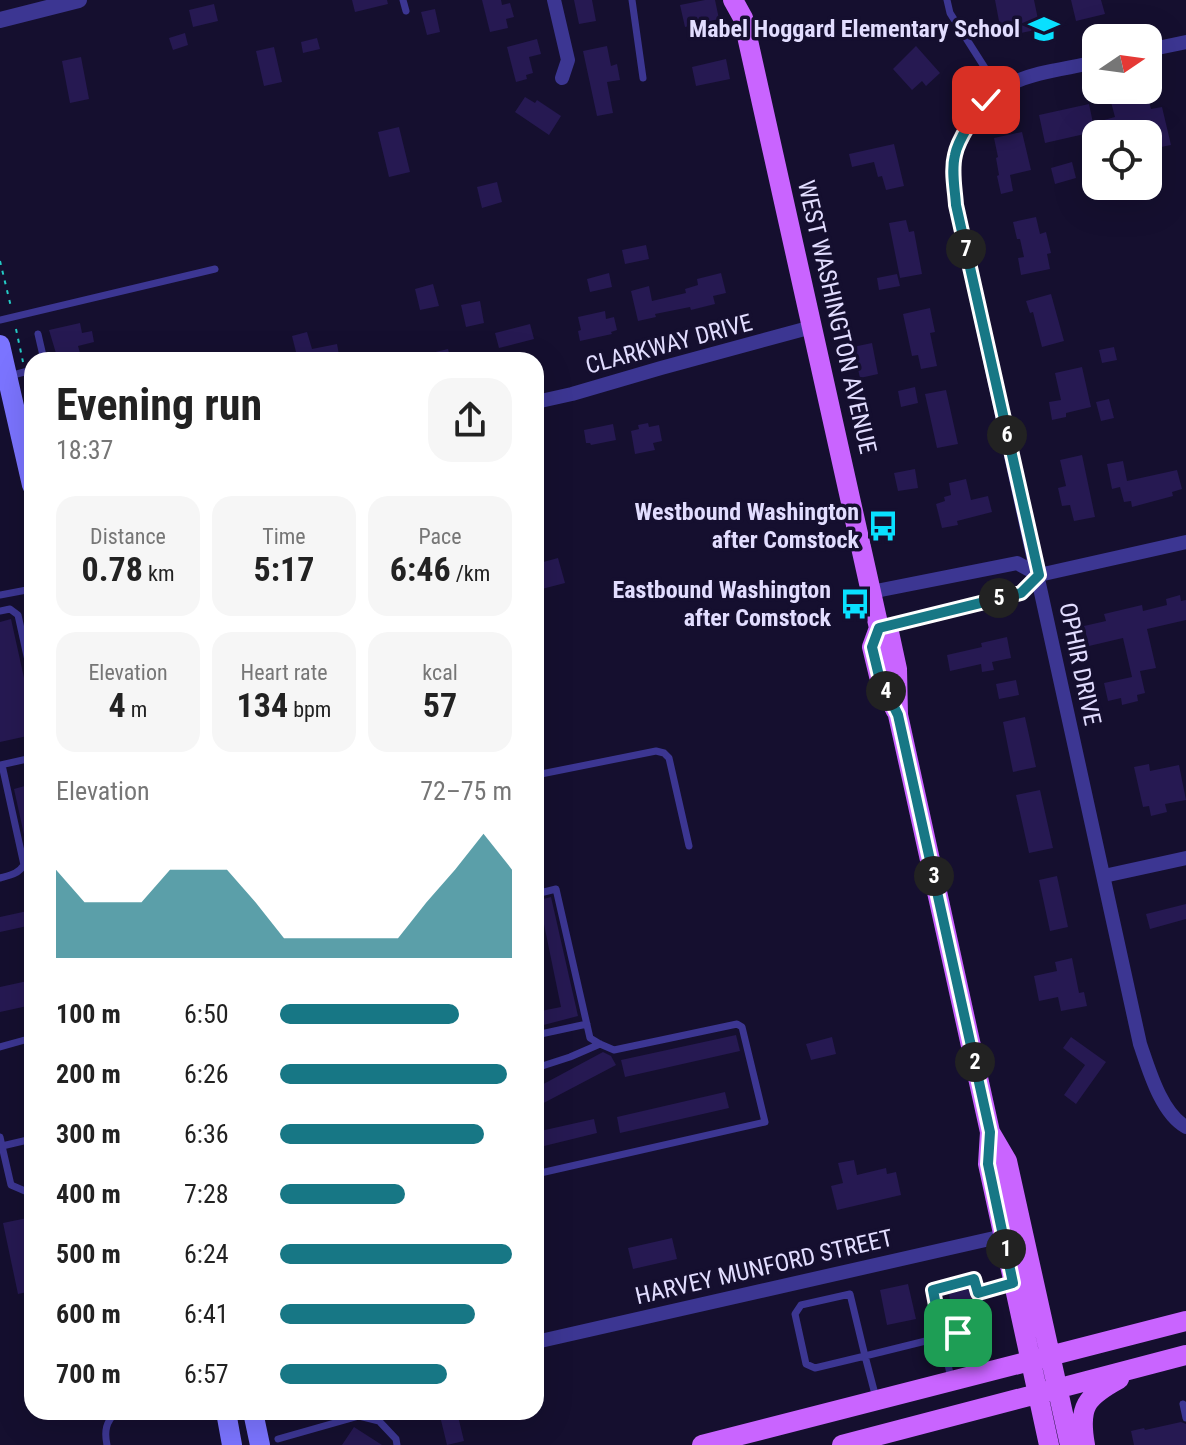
<!DOCTYPE html>
<html lang="en">
<head>
<meta charset="utf-8">
<style>
	body { margin:0; font-family:"Roboto Condensed",sans-serif; background:#f6f6f6; color:#222; height:100vh; display:flex; flex-direction:column; font-size:30px; white-space:nowrap }
	* { box-sizing:border-box; margin:0 }
	p { font-size:26px; color:#767676 }
	.icon { flex:none; width:44px; height:44px; fill:none; stroke:currentColor; stroke-width:2; stroke-linecap:round; stroke-linejoin:round }
	.map { position:relative; flex:1; overflow:hidden }
	.details { position:absolute; left:24px; top:352px; width:520px; height:1068px; display:flex; flex-direction:column; background:#fff; border-radius:24px; box-shadow:0 8px 32px #0002 }
	.details>* { flex:none }
	.needle { width:52px; rotate:77deg }
	.controls { position:absolute; left:1082px; top:24px; display:grid; gap:16px }
	.controls a { display:grid; place-items:center; width:80px; height:80px; border-radius:16px; background:#fff; box-shadow:0 8px 32px #0002; font-size:40px }
	.pin { position:absolute; display:grid; place-items:center; width:68px; height:68px; color:#fff; margin:-34px; border-radius:16px; box-shadow:0 4px 12px #0006 }
	.km { position:absolute; width:40px; height:40px; margin:-20px; border-radius:50%; background:#222; color:#fff; font-size:22px; line-height:40px; text-align:center }
	.round { display:grid; place-items:center; flex:none; width:84px; height:84px; border-radius:24px; background:#f6f6f6 }
	.summary { display:flex; align-items:center; justify-content:space-between; height:136px; padding:0 32px }
	h1 { font-size:44px; font-weight:700; line-height:60px }
	.figures { display:grid; grid-template-columns:repeat(3,1fr); gap:12px; height:136px; padding:8px 32px }
	.figures div { display:grid; align-content:center; border-radius:20px; background:#f6f6f6; text-align:center }
	.figures b { font-size:34px; font-weight:700 }
	.figures small { font-size:22px; font-weight:400 }
	.figures p { font-size:22px }
	.chart { height:224px; padding:16px 32px }
	.chart p { display:flex; justify-content:space-between }
	.chart svg { width:100%; height:144px; margin-top:8px; fill:#177785; opacity:.7 }
	ul { padding:0 32px; list-style:none; font-size:26px }
	li { display:grid; grid-template-columns:128px 96px 1fr; align-items:center; height:60px }
	li i { height:20px; border-radius:10px; background:#177785 }
	.map>svg:first-child { display:block }
	.building { fill:#261952 }
	.lines { fill:none; stroke-linecap:round; stroke-linejoin:round }
	.path { stroke:#24ccc6; stroke-width:2; stroke-dasharray:4 6; stroke-linecap:butt }
	.service { stroke:#3c3692; stroke-width:7 }
	.minor { stroke:#3c3692; stroke-width:14 }
	.tertiary { stroke:#3c3692; stroke-width:16 }
	.secondary { stroke:#7b74ff; stroke-width:20 }
	.primary { stroke:#c964ff; stroke-width:20 }
	.route-casing { stroke:#fff; stroke-width:16 }
	.route { stroke:#177785; stroke-width:10 }
	.labels { text-anchor:middle; dominant-baseline:central; stroke-width:7; stroke-linejoin:round; paint-order:stroke }
	.poi-label { font-size:24px; font-weight:bold; fill:#e2ddff; stroke:#150f2f; text-anchor:end }
	.street-label { font-size:24px; fill:#e2ddff; stroke:#150f2f }
</style>
</head>
<body>
<div class="map">
<svg width="1186" height="1445" viewBox="0 0 1186 1445">
	<rect width="100%" height="100%" fill="#150f2f"/>
	<!-- building -->
	<path class="building" d="M352,0H387L388,4L355,12Z
		M482,0H501L502,5L510,3L514,17L506,19L508,28L490,32Z
		M574,0H592L596,21L579,24Z
		M705,0H715L719,19L685,27L680,5Z
		M995,0H1034L1040,29L1002,37Z
		M1071,0H1101L1105,14L1076,21Z
		M214,4L218,21L193,27L189,10Z
		M435,9L440,32L427,35L421,12Z
		M185,33L188,45L173,50L169,38Z
		M317,38L320,49L303,53L301,42Z
		M537,39L541,54L529,57L533,73L526,75L527,79L516,82L507,47Z
		M607,46L611,66L617,64L620,80L607,82L613,113L597,116L583,51Z
		M916,46L940,73L926,86L922,81L912,90L893,69Z
		M274,47L282,82L264,86L256,51Z
		M81,57L89,99L70,103L62,61Z
		M726,59L730,79L696,86L692,67Z
		M525,97L535,103L537,100L561,116L549,135L515,112Z
		M1148,97L1151,109L1162,107L1171,145L1156,148L1150,123L1112,132L1111,128L1045,143L1039,115L1089,104L1093,123L1115,117L1111,102L1128,98V102Z
		M399,127L410,172L389,177L378,132Z
		M1022,132L1031,170L1010,175L1013,191L1001,194L997,176L999,175L996,158L998,157L994,138Z
		M894,144L904,186L886,190L882,176L878,177L874,162L852,167L849,154Z
		M1072,162L1076,178L1055,184L1051,168Z
		M497,182L502,202L482,208L477,187Z
		M1036,217L1040,234L1046,232L1051,253L1047,254L1050,269L1021,275L1018,258L1024,257L1020,239H1017L1013,222Z
		M906,220L909,232L914,231L922,274L900,278L889,223Z
		M646,245L649,259L625,264L622,250Z
		M609,273L612,287L590,292L587,279Z
		M721,273L726,293L713,296L715,304L691,310L690,307L655,314L656,317L638,321L631,291L649,286L652,301L686,293L685,289L698,285L697,279Z
		M897,274L900,286L879,290L877,278Z
		M433,284L439,306L420,310L415,289Z
		M1051,294L1064,341L1042,347L1033,312L1030,313L1026,301Z
		M480,301L484,323L466,327L461,305Z
		M930,308L935,332L930,333L937,366L921,369L918,355L912,356L903,314Z
		M605,311L606,319L614,317L617,330L611,332L612,334L580,341L578,331L581,330L578,317Z
		M80,323L82,333L92,331L94,342L78,346L82,360H58L49,330Z
		M530,324L534,339L499,348L495,333Z
		M307,332L312,349L337,344L340,360H298L292,336Z
		M872,343L878,374L860,378L853,347Z
		M1114,347L1117,360L1102,363L1099,350Z
		M448,349L451,360H420L419,356Z
		M1082,367L1091,407L1066,413V417L1052,420L1049,402L1061,400L1055,373Z
		M915,387L918,403L901,407L898,391Z
		M946,390L958,444L937,448L925,394Z
		M1109,399L1114,418L1101,421L1096,402Z
		M648,423L649,427L659,425L662,441L653,443L655,450L635,454L631,431L639,429L638,425Z
		M613,424L616,440L591,445L590,443H586L584,430Z
		M1082,455L1095,517L1074,521L1070,505L1062,506L1058,488L1066,486L1060,460Z
		M1123,461L1127,481L1177,470L1182,489L1172,492L1173,496L1132,507L1131,501L1124,502L1120,487L1112,489L1107,464Z
		M915,469L918,488L898,491L894,473Z
		M966,479L971,500L988,496L992,512L957,521L958,525L942,528L936,504L945,501L944,497L951,495L949,483Z
		M558,558L565,583L538,590L536,581V564Z
		M1180,595L1181,601L1186,600V620L1147,629L1156,668L1140,671L1145,693L1137,695L1138,701L1122,705L1121,698L1108,701L1104,683L1132,677L1123,638L1089,646L1084,626L1106,621L1104,614L1142,605L1143,611L1167,605L1166,599Z
		M11,619L32,714V735L0,742V622Z
		M1007,637L1011,658L992,662L994,670L982,672L981,664L950,671L947,655L982,647L981,643Z
		M1016,680L1019,695L999,699L996,684Z
		M1025,717L1036,767L1013,772L1003,722Z
		M1149,764L1150,771L1179,765L1186,800L1165,804L1167,812L1151,816L1149,806L1143,807L1134,767Z
		M32,784V861L30,862L14,789Z
		M1040,790L1053,848L1029,853L1016,795Z
		M1057,876L1068,927L1050,931L1039,880Z
		M551,897L578,1016L536,1027V1012L561,1007L539,900Z
		M1186,904V919L1150,929L1146,914Z
		M32,910V925L0,932V917Z
		M1072,958L1079,993L1084,992L1087,1006L1061,1011L1058,997L1039,1001L1034,976L1057,971L1055,962Z
		M32,980V1005L0,1012V987Z
		M736,1035L740,1051L625,1077L621,1060Z
		M832,1037L836,1054L811,1060L806,1044Z
		M1071,1037L1106,1062L1076,1104L1064,1095L1085,1065L1063,1048Z
		M603,1052L611,1056L616,1065L536,1107V1088Z
		M725,1092L729,1108L620,1133L617,1117Z
		M594,1119L597,1133L536,1148V1132Z
		M854,1160L857,1175L886,1168L887,1174L896,1172L901,1195L837,1210L831,1186L843,1183L838,1163Z
		M32,1217V1291L18,1294L3,1223Z
		M672,1238L677,1259L633,1269L628,1248Z
		M908,1284L916,1319L887,1325L880,1290Z
		M969,1289L980,1337L960,1343V1339L963,1337L964,1332L962,1328L957,1327L953,1312L957,1310L958,1305L956,1301L950,1300L949,1294Z
		M439,1412H457L464,1441L447,1445Z
		M1181,1422L1186,1424V1445H1134L1131,1431L1144,1428L1145,1430Z
		M354,1427L382,1445H342Z"/>
	<g class="lines">
		<!-- path -->
		<path class="path" d="M0,261L11,307
			M16,329L23,362
			M28,383L32,400"/>
		<!-- service -->
		<path class="service" d="M403,0L406,11
			M632,0L643,78
			M947,0L950,13L999,90
			M0,320L215,269
			M38,334L44,360
			M9,376L32,370
			M0,595L32,589
			M0,611L10,609L18,615L32,679
			M0,765L32,758
			M536,775L656,751L664,753L669,758L689,846
			M0,878C11,875 18,874 24,865L2,765
			M536,894L556,889L590,1038L600,1044L614,1050L737,1024L742,1027L765,1122L536,1174
			M536,1035L587,1024
			M0,1047L32,1038
			M536,1068L570,1057L600,1044
			M0,1137L2,1146L32,1139
			M2,1146L11,1185L32,1194
			M850,1294L865,1356L815,1368L806,1364L795,1314L801,1305Z
			M937,1310L952,1306
			M946,1352L978,1346L987,1340L978,1293L1011,1284
			M951,1379L933,1290L974,1279L978,1293
			M876,1398L865,1356L958,1333
			M1183,1404L1186,1418
			M278,1439L359,1416L379,1421L396,1439L397,1445
			M107,1445C104,1431 106,1422 116,1412"/>
		<!-- minor -->
		<path class="minor" d="M554,0L568,60L562,78
			M1148,50L1186,42
			M1096,62C1043,74 996,73 968,127C964,136 957,146 955,155C951,172 955,189 956,205L1140,1044C1149,1070 1161,1113 1186,1127
			M536,402L572,394L661,368L812,327
			M871,592L1017,563L1039,575
			M879,628L1021,593L1039,575L1186,542
			M1104,876L1186,858
			M536,1342L1003,1236"/>
		<!-- tertiary -->
		<path class="tertiary" d="M0,20L79,0"/>
		<!-- secondary -->
		<path class="secondary" d="M0,345L32,485
			M226,1412L232,1445
			M253,1412L260,1445"/>
		<!-- primary -->
		<path class="primary" d="M733,0L743,18L879,628L872,647L879,676L896,711
			M879,628L889,632L897,669L898,715L990,1132L988,1164L1049,1445
			M990,1132L1007,1161L1070,1445
			M702,1445L1186,1321
			M842,1445L1186,1355
			M1085,1445C1078,1406 1086,1397 1119,1379"/>
	</g>
	<g class="lines">
		<!-- route casing -->
		<g class="route-casing">
			<path id="route" d="M958,1333L942,1336L933,1290L974,1279L978,1293L1013,1283L988,1164L990,1132L898,715L879,676L872,647L879,628L1021,593L1039,575L956,205C955,189 951,171 955,155C958,139 976,113 986,100"/>
		</g>
		<!-- route -->
		<use href="#route" class="route"/>
	</g>
	<!-- icons -->
	<defs>
		<g id="school-bare" transform="scale(2.4)"><path d="M0-5L7-2L0 1L-7-2ZM-4 1L0 2.5L4 1V4Q0 6-4 4Z" fill="#09e0ff" stroke="#150f2f" stroke-width="2.5" paint-order="stroke"/></g>
		<g id="bus-bare" transform="scale(2.4)"><path d="M-5-6H5V4H4V6H2V4H-2V6H-4V4H-5ZM-3.5-4V0h7V-4ZM-3.5 1.2v1.5H-2V1.2ZM2 1.2v1.5H3.5V1.2Z" fill="#09e0ff" stroke="#150f2f" stroke-width="2.5" paint-order="stroke"/></g>
	</defs>
	<g fill-rule="evenodd">
		<use href="#school-bare" x="1044" y="29"/>
		<use href="#bus-bare" x="883" y="526"/>
		<use href="#bus-bare" x="855" y="604"/>
	</g>
	<g class="labels">
		<!-- poi labels -->
		<g class="poi-label">
			<text x="1020" y="29">Mabel Hoggard Elementary School</text>
			<text x="859" y="512">Westbound Washington<tspan x="859" dy="28">after Comstock</tspan></text>
			<text x="831" y="590">Eastbound Washington<tspan x="831" dy="28">after Comstock</tspan></text>
		</g>
		<!-- street labels -->
		<g class="street-label">
			<text transform="translate(837 317) rotate(77)">WEST WASHINGTON AVENUE</text>
			<text transform="translate(669 344) rotate(-15)">CLARKWAY DRIVE</text>
			<text transform="translate(1080 664) rotate(78)">OPHIR DRIVE</text>
			<text transform="translate(764 1267) rotate(-13)">HARVEY MUNFORD STREET</text>
		</g>
	</g>
</svg>
<div class="controls">
<a><svg class="needle" viewBox="-14 -14 28 28"><path d="M0-13l5 13h-10z" fill="#e53935"/><path d="M0 13l5-13h-10z" fill="#767676"/></svg></a>
<a><svg class="icon" aria-label="locate" viewBox="0 0 24 24"><circle cx="12" cy="12" r="6"/><path d="M12 2v4M12 18v4M2 12h4M18 12h4"/></svg></a>
</div>
<div class="pin" style="left:958px;top:1333px;background:#1e9e55"><svg class="icon" aria-label="arrive" viewBox="0 0 24 24"><path d="M6 21V4h12l-3 4 3 4H6"/></svg></div>
<div class="pin" style="left:986px;top:100px;background:#d93025"><svg class="icon" aria-label="check" viewBox="0 0 24 24"><path d="M5 12l5 5 9-10"/></svg></div>
<b class="km" style="left:1006px;top:1249px">1</b>
<b class="km" style="left:975px;top:1062px">2</b>
<b class="km" style="left:934px;top:876px">3</b>
<b class="km" style="left:886px;top:691px">4</b>
<b class="km" style="left:999px;top:598px">5</b>
<b class="km" style="left:1007px;top:435px">6</b>
<b class="km" style="left:966px;top:249px">7</b>
<section class="details">
<div class="summary"><div><h1>Evening run</h1><p>18:37</p></div><a class="round"><svg class="icon" aria-label="share" viewBox="0 0 24 24"><path d="M12 15V3M7 8l5-5 5 5M5 13v7h14v-7"/></svg></a></div>
<div class="figures">
<div><p>Distance</p><b>0.78<small> km</small></b></div>
<div><p>Time</p><b>5:17</b></div>
<div><p>Pace</p><b>6:46<small> /km</small></b></div>
</div>
<div class="figures">
<div><p>Elevation</p><b>4<small> m</small></b></div>
<div><p>Heart rate</p><b>134<small> bpm</small></b></div>
<div><p>kcal</p><b>57</b></div>
</div>
<div class="chart"><p><span>Elevation</span>72–75 m</p>
<svg viewBox="0 0 160 44" preserveAspectRatio="none"><path d="M0 44V17L10 27L20 27L30 27L40 17L50 17L60 17L70 27L80 38L90 38L100 38L110 38L120 38L130 27L140 17L150 6L160 17V44z"/></svg>
</div>
<ul>
<li><b>100 m</b>6:50<i style="width:77%"></i></li>
<li><b>200 m</b>6:26<i style="width:98%"></i></li>
<li><b>300 m</b>6:36<i style="width:88%"></i></li>
<li><b>400 m</b>7:28<i style="width:54%"></i></li>
<li><b>500 m</b>6:24<i style="width:100%"></i></li>
<li><b>600 m</b>6:41<i style="width:84%"></i></li>
<li><b>700 m</b>6:57<i style="width:72%"></i></li>
</ul>
</section>
</div>
</body>
</html>
